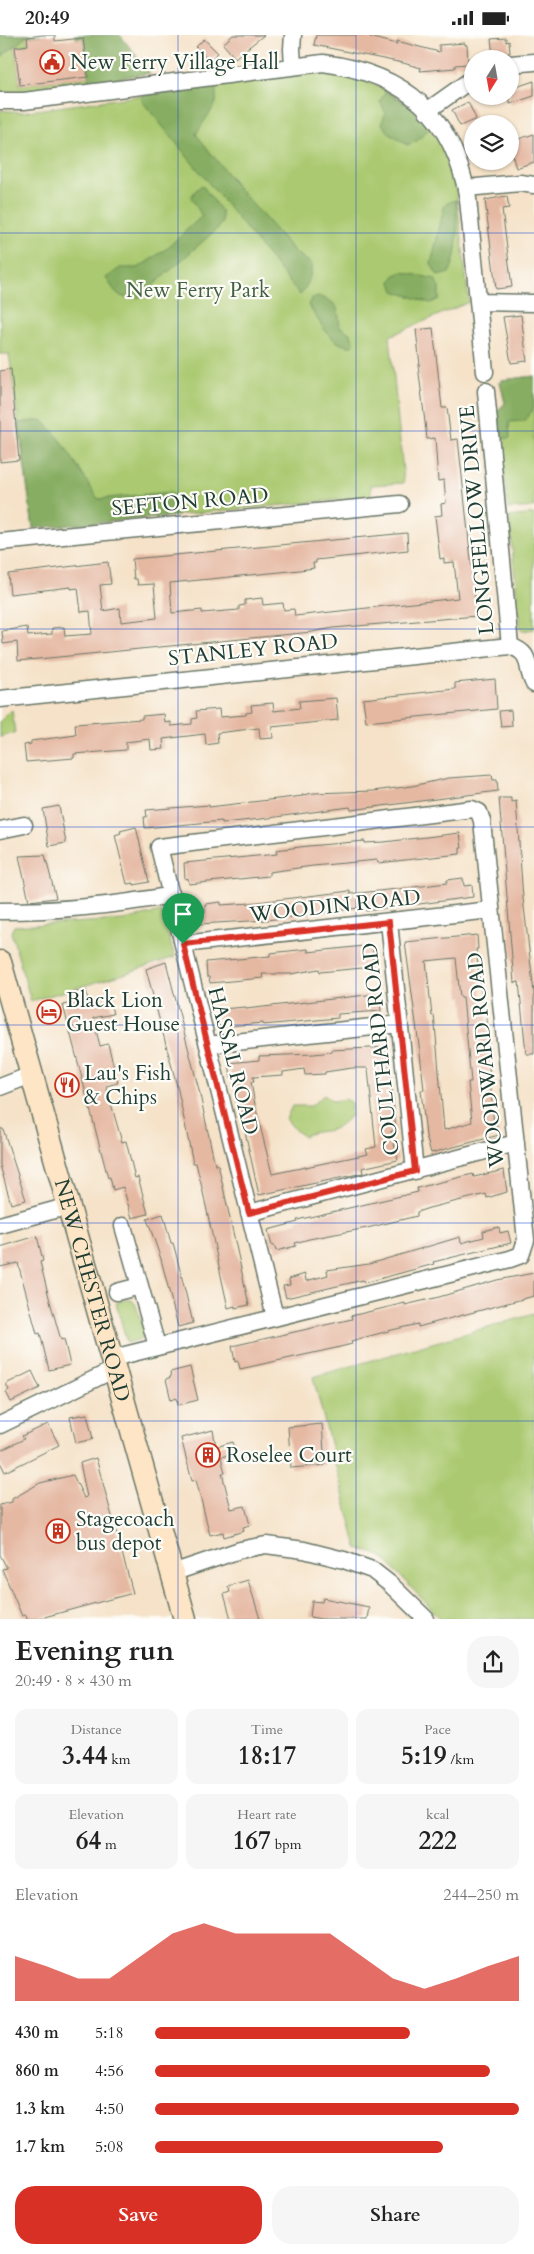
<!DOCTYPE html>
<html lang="en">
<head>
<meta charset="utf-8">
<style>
	body { margin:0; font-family:Cardo,serif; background:#f6f6f6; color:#222; height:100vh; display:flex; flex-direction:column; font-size:19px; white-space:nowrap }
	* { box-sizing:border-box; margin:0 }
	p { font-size:16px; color:#767676 }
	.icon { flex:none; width:28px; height:28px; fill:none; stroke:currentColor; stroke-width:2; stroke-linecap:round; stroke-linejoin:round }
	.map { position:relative; height:1584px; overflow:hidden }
	.drawer { display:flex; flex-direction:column; background:#fff; flex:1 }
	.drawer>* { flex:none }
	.needle { width:32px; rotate:191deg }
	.buttons { position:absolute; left:464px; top:15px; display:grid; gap:10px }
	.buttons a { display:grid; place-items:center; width:55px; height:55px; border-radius:50%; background:#fff; box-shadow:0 1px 4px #0004; font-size:25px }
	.pin { position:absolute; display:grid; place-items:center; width:42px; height:42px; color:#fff; margin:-51px -21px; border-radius:50% 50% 50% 0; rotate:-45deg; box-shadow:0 0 5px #0007 }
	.pin .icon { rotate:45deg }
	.round { display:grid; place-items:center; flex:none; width:52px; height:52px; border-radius:20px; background:#f6f6f6 }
	.summary { display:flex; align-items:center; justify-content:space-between; height:85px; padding:0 15px }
	h1 { font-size:28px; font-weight:700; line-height:38px }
	.metrics { display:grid; grid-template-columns:repeat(3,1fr); gap:8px; height:85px; padding:5px 15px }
	.metrics div { display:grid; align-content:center; border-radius:12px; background:#f6f6f6; text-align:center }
	.metrics b { font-size:25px; font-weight:700 }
	.metrics small { font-size:14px; font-weight:400 }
	.metrics p { font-size:14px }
	.chart { height:140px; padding:10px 15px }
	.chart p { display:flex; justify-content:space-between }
	.chart svg { width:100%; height:90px; margin-top:5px; fill:#d93025; opacity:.7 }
	.button { display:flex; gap:10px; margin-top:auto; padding:10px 15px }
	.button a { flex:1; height:58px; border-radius:20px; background:#d93025; color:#fff; font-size:20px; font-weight:700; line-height:58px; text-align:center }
	.button a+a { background:#f6f6f6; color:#222 }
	ul { padding:0 15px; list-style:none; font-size:16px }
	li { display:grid; grid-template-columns:80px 60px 1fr; align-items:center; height:38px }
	li i { height:12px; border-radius:6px; background:#d93025 }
	.status { display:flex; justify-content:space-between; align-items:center; height:35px; padding:0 25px; background:#fff; direction:ltr }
	.status svg { height:14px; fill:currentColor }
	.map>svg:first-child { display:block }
	.green { fill:#aac970; stroke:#648352 }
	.forest { fill:#87ad62; stroke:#53754b }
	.building { fill:#e5b8a2; fill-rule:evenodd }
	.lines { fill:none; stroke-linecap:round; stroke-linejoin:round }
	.street-casing { stroke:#6a7768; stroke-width:19 }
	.secondary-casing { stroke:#6a7768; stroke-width:25 }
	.street { stroke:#fff; stroke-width:16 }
	.secondary { stroke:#fde5c5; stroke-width:22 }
	.route-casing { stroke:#fff; stroke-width:10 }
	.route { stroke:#d93025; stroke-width:6 }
	.grid { fill:none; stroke:#1d4ed8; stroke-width:1; stroke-opacity:0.55 }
	.labels { text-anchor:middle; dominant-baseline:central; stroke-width:4.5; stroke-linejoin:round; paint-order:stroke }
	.poi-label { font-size:21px; fill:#1f3d34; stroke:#fdfcf7; text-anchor:start }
	.park-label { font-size:21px; fill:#426043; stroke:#fdfcf7 }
	.street-label { font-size:21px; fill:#1f3d34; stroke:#fdfcf7 }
</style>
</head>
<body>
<div class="status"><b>20:49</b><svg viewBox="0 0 49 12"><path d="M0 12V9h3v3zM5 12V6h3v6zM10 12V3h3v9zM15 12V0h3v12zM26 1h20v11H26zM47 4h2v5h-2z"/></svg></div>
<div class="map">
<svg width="534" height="1584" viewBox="0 0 534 1584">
	<rect width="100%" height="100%" fill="#fdfcf7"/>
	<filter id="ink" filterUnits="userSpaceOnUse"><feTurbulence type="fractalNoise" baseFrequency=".02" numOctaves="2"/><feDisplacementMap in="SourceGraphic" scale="10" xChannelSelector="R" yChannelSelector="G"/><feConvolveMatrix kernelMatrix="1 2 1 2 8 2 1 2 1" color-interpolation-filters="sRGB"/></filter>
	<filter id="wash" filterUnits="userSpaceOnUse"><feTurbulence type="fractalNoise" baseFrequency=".0096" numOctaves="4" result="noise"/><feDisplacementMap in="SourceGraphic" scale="20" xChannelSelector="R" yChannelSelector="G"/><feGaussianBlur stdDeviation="1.12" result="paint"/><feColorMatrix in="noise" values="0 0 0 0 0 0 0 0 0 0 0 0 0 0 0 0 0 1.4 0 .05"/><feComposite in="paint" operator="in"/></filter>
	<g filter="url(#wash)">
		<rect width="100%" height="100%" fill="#f5e2c8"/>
		<!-- green -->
		<path class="green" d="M0,0H42L27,2L28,10L15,12L20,50L88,42L89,48L16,58L0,57Z
			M330,37C392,47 439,83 455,145L469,267L390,301L404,448L371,450V462L33,493L9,319H0V75L21,77L306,38Z
			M534,341V472L508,474L497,377L505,368L500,347L502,345Z
			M534,479V594L522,596L520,592L509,482Z
			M12,675L15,698L0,702V686Z
			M161,877L175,922L121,940L31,966L11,897L14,891L123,885Z
			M324,1060L333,1066L345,1064L351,1067V1080C333,1102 324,1092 303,1101L296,1096L286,1084L292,1071H311Z
			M124,1265H132L136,1270L146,1303L127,1308L116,1268Z
			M534,1279V1584H441L381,1521L357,1513L313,1342Z"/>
		<!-- forest -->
		<path class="forest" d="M0,0H28L0,23Z
			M74,0H120L150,38L89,48L83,3L77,4Z
			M216,50V68L196,99L239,154L296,218L312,229C311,241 308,251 300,260L142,66V60Z
			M386,56L415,75L430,93L417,106L407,110L391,100L382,89L385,77L380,66Z
			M202,150L222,177V188L219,192L140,262C119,266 117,259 106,243L120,233H138L166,214L202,181L191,162L196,155Z
			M456,165C457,189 460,216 449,238L438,241L431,229L445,169Z
			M402,237L435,244L439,253V264L431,268L427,267L394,256L391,247L395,240Z
			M320,262C339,268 338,273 340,292L350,298L354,307L352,311C331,312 320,286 308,270L312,263Z
			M534,341V373L524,386L509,387L510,403L500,404L497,377L505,368L500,347L502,345Z
			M42,385L60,404L98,464L171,457L178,469V481L33,493L19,388Z"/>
		<g id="blocks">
			<!-- building -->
			<path class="building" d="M42,0H55V6L83,3L88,42L20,50L15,12L28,10L27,2Z
				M233,0H264L235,23L223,9Z
				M316,0H370V2L397,9V6L439,17V10L465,8V10H467L468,29L455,30V33L420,36L421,33L403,28L314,10Z
				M506,3V7L509,6L510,18L493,20L491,4Z
				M204,4L218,18L209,26L196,12Z
				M534,46V61L510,69V54Z
				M468,67L476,84L460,91L452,75Z
				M534,99V127L516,133L511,116L515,114L512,106Z
				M507,161L509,173L502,174L512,252L496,254L485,165Z
				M521,280L527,326L511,328L503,282Z
				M433,293L442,373H447L451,405L458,404L477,581L333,593L312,597L18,626L17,607L3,609L2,596L27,592L28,601L52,599V593L64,592L65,601L92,599L90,576L81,577L78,553L71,554V552L10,559L8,539L108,527L111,549L100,550L103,576L120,573L121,587L157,583L154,549L138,550L137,544H134L132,524L407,498L408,515L316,525V528H313L314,533L300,535L170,548L172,578L202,575V578L239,575V571L245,570V565L262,563L263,570L283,568L284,575L294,574L295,581L458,563L454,527L444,528V523L440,524L435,481L442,480L441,469L446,468L444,445L438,446L435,403L427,404L418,330H420L416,295Z
				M11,334L19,425L0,427V336Z
				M495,644L497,674L366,687L363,664L455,654V648Z
				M336,663L338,685L272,692L273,703L260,704L259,693L217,698L218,708L206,710L205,699L163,704L164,714L151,715L150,704L126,707V715L74,719V723L26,727L24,710L31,709V706L76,700L75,689L142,684V681L164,679L165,688L171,687V691L192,689V684L197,683L196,676L219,674L220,682L246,680V678L252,677L251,670L273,668L274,676L300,673L299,666Z
				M511,675L512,691L501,692L499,676Z
				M492,740L493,745H497L498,756L351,775L350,772L261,784L222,788V786L145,793L144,782H147L146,775L209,770V772L303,761L302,760L314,758L373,756L412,751L449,743Z
				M499,763H511V767L516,766L523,863L534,958V1019H526L519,947L514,948Z
				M59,771L66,808L49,811L43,774Z
				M136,792L149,847L134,850V848L127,849L115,800L121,798L120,796Z
				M460,798L462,813H460V819L378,828L377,825L313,831L269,837V841L189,849L188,843L185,844L184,828L257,821L277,819L276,815L308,811L365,806V808L384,807Z
				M45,820L56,863L29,866L19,821Z
				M463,843L464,851L472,850L473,862L381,874L366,876V872L267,885L199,889L198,877H205V869L221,867V870L251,868L350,856V859L406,853L447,848V845Z
				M477,900L478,914H476L483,973H486L490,1020L491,1033H489L494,1090H496L499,1100L431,1118L426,1101L421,1055H424L420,1018L405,907ZM456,923L460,962H463L471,1047H468L472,1087L444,1095L436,1001L434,980L432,981L426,926Z
				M373,910V932L320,937L319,934L291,939H262L263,943L210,948L209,942H207L206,927L270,921V918L308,914V917Z
				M166,927L199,1055L215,1130L218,1129L249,1270L235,1273V1271L228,1273L202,1153L196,1128H193L178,1055L146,934Z
				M86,955L89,969L109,963L113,979L93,983L100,1011L108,1009L118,1048L106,1051L122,1107L126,1106L135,1143L138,1142L148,1179L132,1183L123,1152L113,1155L110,1142L108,1143L63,970L71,968L69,959Z
				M375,959L376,965H380L381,976L338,979V983L263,990V988L219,992L218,981L222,980L221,974L246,972V974Z
				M388,1012L396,1096H391L398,1125L362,1133L363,1138L259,1160L233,1042H231L229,1028L259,1025V1021L314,1019L332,1017V1015ZM352,1033H367L368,1034L376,1112L366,1114L368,1119L272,1139L255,1070L251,1047H254L253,1042L283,1040V1037L304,1034L305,1040L325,1039V1037Z
				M0,1094H3L26,1165L11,1169L0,1130Z
				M504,1135L507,1157L487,1163L486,1159L429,1173L417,1177V1181L367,1193L309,1204L295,1208L296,1211L276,1216L274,1210L272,1211L268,1195L298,1187L297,1185L418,1157L417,1153L473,1139L474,1142Z
				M163,1179L171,1208H173L176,1219L193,1288L178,1292L161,1224L147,1184Z
				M499,1192L500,1198L508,1196L511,1208L433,1227L434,1229L364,1248L363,1245L286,1263L283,1251L290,1250L289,1244L305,1239L306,1246L328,1240L327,1235L369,1229L460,1202L461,1208L484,1202L483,1196Z
				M37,1201L43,1226L40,1227L51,1270L61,1305L64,1304L70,1330L49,1335L40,1298L37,1299L18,1228L0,1232V1212Z
				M534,1238V1261L418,1292V1289L392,1295L351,1306L352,1309L336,1313L240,1334L238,1326L235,1327L232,1311L352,1284L351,1281L405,1268V1270L439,1262L497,1245Z
				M190,1332L198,1365L178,1370L177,1363L171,1365L166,1344L171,1342L170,1337Z
				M32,1336L40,1353L11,1367L6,1357L9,1355L6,1349Z
				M87,1379L93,1404L76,1408L70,1382Z
				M48,1389L59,1410L5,1437L0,1427V1416L24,1404L22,1401Z
				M322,1389L325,1430L291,1433L288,1392Z
				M213,1395L216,1412L233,1407L236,1418L221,1422L225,1438H222L231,1474L245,1471L250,1490L243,1492L244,1496L224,1502L223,1497L210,1500L196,1445L192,1446L181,1403Z
				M96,1423L133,1558L37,1584H27L26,1580L22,1581L2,1534L7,1533L0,1520V1470L12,1467V1464L40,1448L73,1440L84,1463L87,1462L80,1428Z
				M248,1545L260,1584H231L224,1559L230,1557L228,1551Z
				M323,1563L369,1572L367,1584H321L310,1582L312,1566L322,1567Z"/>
		</g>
	</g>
	<g filter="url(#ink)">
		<use href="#blocks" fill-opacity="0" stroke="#6a7768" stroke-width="1"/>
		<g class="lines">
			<!-- street casing -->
			<g class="street-casing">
				<path id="street" d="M510,29L534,27
					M293,31L292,14L293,0
					M0,66H24L323,28C406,39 453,80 468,164L485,337
					M427,76L472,44
					M466,153L520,148L534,150
					M478,267L534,268
					M486,356L510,611
					M0,507L400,469
					M0,664L510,611C534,619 524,631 534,649
					M0,795L24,790
					M0,876C60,876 113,871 172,860
					M389,887L415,1136
					M183,909L491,875
					M208,1010L400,989
					M0,1052L31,1040
					M249,1178L516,1108
					M0,1190L69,1171
					M123,1191L157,1311
					M117,1257L140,1251
					M113,1323L510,1224L521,1220L526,1205L482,786L479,777L472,774L159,812L275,1282
					M0,1390L115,1334
					M172,1538L240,1515L266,1510L304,1515L344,1525L372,1535L390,1549L426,1584"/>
			</g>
			<!-- secondary casing -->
			<g class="secondary-casing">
				<g id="secondary">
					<path id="s1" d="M0,927L185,1584"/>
				</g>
			</g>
			<!-- street -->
			<use href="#street" class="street"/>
			<!-- secondary -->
			<use href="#secondary" class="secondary"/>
		</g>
	</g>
	<g class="lines" filter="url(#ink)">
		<!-- route casing -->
		<g class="route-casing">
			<path id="route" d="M389,887L415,1136L249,1178L183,909Z"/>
		</g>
		<!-- route -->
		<use href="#route" class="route"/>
	</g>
	<!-- grid -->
	<path class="grid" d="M178,0V1584M356,0V1584M0,198H534M0,396H534M0,594H534M0,792H534M0,990H534M0,1188H534M0,1386H534"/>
	<!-- icons -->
	<defs>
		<g id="civic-ring" transform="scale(1.25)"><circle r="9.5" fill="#fdfcf7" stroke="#c8321e" stroke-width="1.5"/><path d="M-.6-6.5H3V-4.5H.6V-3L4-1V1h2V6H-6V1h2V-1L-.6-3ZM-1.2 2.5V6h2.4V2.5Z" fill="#c8321e"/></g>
		<g id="hotel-ring" transform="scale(1.25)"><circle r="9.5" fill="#fdfcf7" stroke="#c8321e" stroke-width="1.5"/><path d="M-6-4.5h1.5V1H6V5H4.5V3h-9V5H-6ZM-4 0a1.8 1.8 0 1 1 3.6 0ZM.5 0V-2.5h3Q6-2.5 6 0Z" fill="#c8321e"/></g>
		<g id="restaurant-ring" transform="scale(1.25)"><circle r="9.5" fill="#fdfcf7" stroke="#c8321e" stroke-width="1.5"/><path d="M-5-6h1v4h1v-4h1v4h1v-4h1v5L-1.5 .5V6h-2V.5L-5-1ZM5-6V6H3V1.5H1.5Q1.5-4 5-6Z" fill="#c8321e"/></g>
		<g id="building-ring" transform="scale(1.25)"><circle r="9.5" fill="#fdfcf7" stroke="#c8321e" stroke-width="1.5"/><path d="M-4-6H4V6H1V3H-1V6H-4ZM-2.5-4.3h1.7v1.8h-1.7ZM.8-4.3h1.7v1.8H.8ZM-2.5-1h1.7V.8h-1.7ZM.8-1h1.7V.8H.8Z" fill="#c8321e"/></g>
	</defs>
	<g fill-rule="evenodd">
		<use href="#civic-ring" x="52" y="27"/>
		<use href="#hotel-ring" x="49" y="977"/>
		<use href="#restaurant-ring" x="67" y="1050"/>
		<use href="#building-ring" x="208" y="1420"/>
		<use href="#building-ring" x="58" y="1496"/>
	</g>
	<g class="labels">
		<!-- poi labels -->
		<g class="poi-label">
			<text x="70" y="27">New Ferry Village Hall</text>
			<text x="66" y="965">Black Lion<tspan x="66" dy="24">Guest House</tspan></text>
			<text x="84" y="1038">Lau's Fish<tspan x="84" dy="24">&amp; Chips</tspan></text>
			<text x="226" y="1420">Roselee Court</text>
			<text x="76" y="1484">Stagecoach<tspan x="76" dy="24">bus depot</tspan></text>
		</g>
		<!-- park labels -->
		<g class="park-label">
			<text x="198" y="255">New Ferry Park</text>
		</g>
		<!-- street labels -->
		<g class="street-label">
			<text transform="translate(190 467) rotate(-5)">SEFTON ROAD</text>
			<text transform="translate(477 485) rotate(-95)">LONGFELLOW DRIVE</text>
			<text transform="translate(253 615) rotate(-6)">STANLEY ROAD</text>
			<text transform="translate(335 871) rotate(-6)">WOODIN ROAD</text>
			<text transform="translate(381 1014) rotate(-96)">COULTHARD ROAD</text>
			<text transform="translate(486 1025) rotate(-96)">WOODWARD ROAD</text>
			<text transform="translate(233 1026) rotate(76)">HASSAL ROAD</text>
			<text stroke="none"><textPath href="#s1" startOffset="341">NEW CHESTER ROAD</textPath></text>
		</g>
	</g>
</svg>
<div class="buttons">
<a><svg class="needle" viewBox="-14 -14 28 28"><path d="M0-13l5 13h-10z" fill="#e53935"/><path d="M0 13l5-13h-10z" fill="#767676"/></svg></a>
<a><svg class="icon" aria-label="layers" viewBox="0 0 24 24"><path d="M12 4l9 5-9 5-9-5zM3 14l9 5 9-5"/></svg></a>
</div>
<div class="pin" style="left:183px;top:909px;background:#1e9e55"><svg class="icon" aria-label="arrive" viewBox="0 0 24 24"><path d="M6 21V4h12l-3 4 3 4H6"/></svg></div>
</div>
<section class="drawer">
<div class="summary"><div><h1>Evening run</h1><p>20:49 · 8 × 430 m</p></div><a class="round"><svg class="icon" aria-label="share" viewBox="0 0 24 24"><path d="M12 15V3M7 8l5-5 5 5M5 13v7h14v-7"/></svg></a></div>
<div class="metrics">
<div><p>Distance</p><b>3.44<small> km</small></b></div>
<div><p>Time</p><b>18:17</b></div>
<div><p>Pace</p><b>5:19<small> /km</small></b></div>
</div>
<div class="metrics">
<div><p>Elevation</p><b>64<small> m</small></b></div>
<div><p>Heart rate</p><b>167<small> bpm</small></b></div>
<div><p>kcal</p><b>222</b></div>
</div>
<div class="chart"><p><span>Elevation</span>244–250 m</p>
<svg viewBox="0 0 160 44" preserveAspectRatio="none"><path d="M0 44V22L10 27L20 33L30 33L40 22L50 11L60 6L70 11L80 11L90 11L100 11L110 22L120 33L130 38L140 33L150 27L160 22V44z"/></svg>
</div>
<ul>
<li><b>430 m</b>5:18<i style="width:70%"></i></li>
<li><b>860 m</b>4:56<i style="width:92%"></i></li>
<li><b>1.3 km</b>4:50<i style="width:100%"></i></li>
<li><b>1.7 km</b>5:08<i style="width:79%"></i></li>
</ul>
<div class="button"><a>Save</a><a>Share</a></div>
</section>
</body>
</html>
